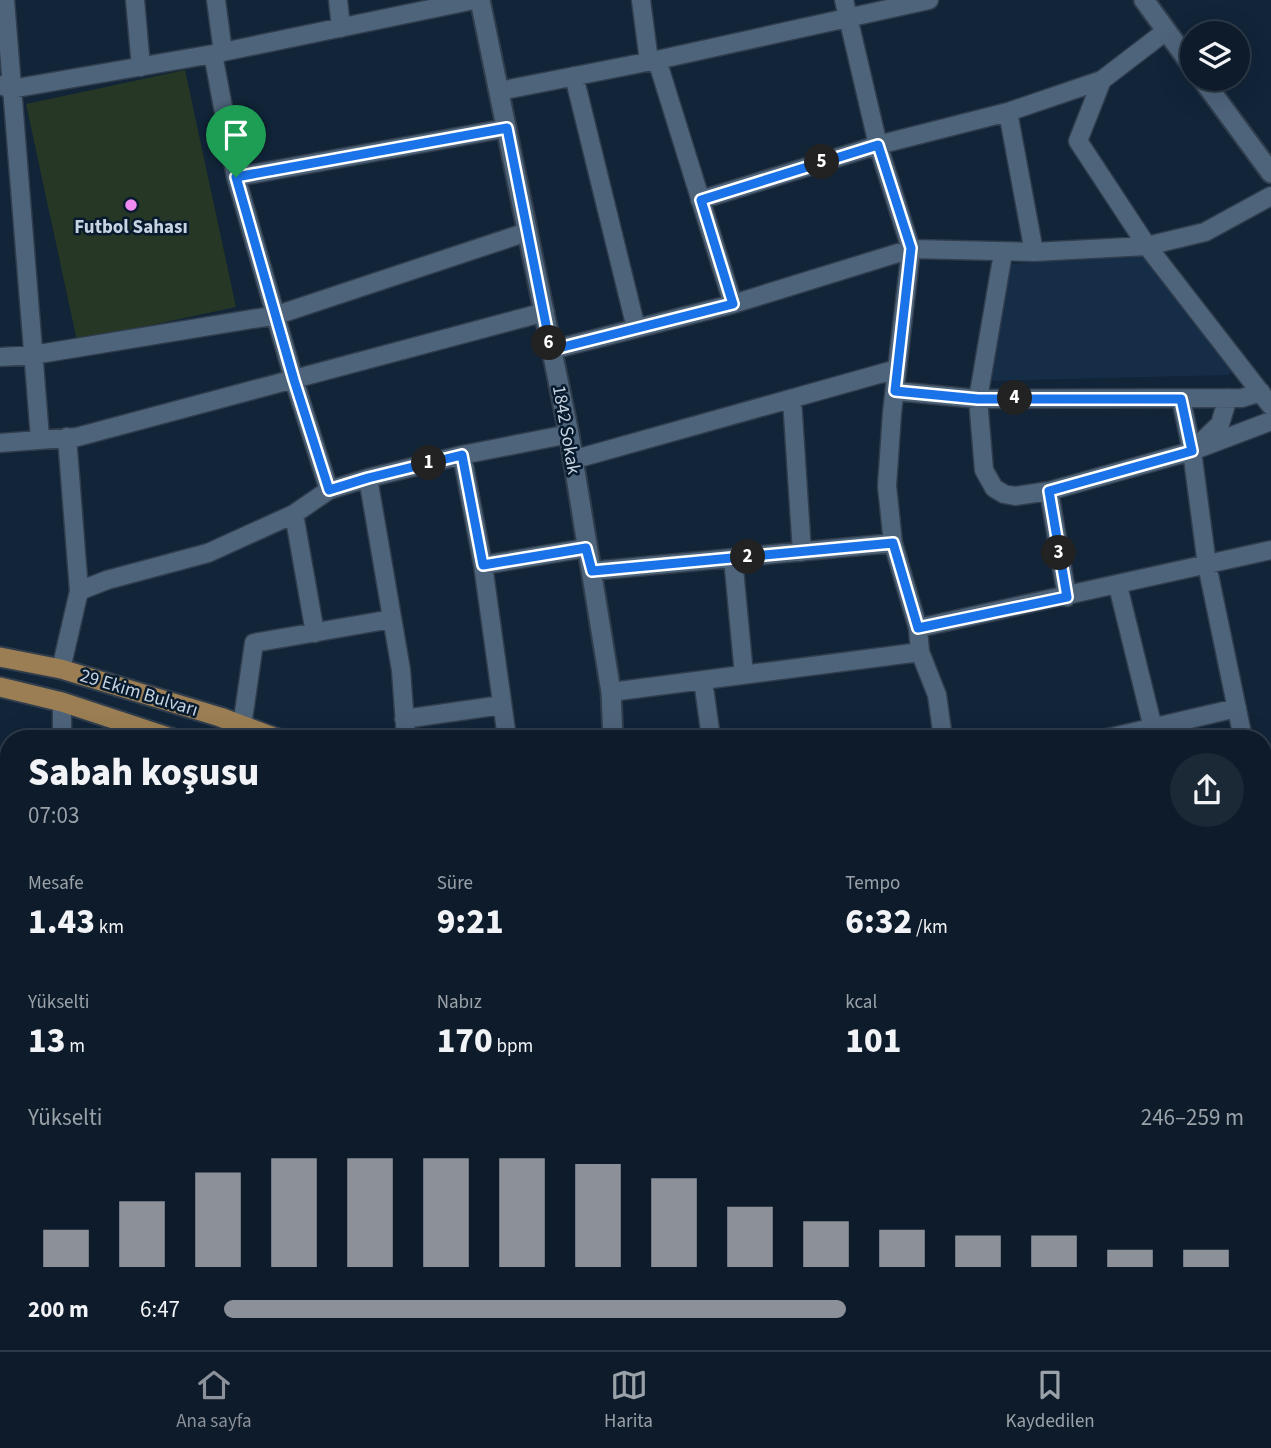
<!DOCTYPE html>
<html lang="tr">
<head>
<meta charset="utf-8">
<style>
	body { margin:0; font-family:"Source Sans 3",sans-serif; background:#1b2836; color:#f1f3f6; height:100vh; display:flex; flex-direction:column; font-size:26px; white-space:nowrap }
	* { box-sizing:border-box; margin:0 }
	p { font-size:23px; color:#9aa1a8 }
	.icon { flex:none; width:38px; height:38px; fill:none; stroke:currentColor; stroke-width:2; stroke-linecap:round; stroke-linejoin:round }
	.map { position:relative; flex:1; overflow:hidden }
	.details { position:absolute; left:0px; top:730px; width:1272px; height:621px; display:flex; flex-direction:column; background:#0d1b2a; border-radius:28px 28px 0 0; box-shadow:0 7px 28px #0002,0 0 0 2px #2d3947 }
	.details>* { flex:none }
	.buttons { position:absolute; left:1180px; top:21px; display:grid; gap:14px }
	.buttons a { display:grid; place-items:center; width:70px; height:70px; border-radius:50%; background:#0d1b2a; box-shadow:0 7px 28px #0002,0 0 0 2px #2d3947; font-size:35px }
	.pin { position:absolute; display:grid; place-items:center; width:60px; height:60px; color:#fff; margin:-72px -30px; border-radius:50% 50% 50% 0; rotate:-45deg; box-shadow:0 0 7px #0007 }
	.pin .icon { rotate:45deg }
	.km { position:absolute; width:35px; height:35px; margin:-18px; border-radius:50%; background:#222; color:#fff; font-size:19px; line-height:35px; text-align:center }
	.round { display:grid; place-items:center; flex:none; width:74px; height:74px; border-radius:37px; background:#1b2836 }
	.head { display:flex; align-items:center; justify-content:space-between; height:119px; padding:0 28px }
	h1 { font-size:38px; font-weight:800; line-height:52px }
	.figures { display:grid; grid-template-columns:repeat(3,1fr); gap:10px; height:119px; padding:7px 28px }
	.figures div { display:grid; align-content:center }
	.figures b { font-size:35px; font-weight:800 }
	.figures small { font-size:19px; font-weight:400 }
	.figures p { font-size:19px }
	.chart { height:196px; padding:14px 28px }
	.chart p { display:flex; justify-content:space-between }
	.chart svg { width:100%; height:126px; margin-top:7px; stroke:#8c9099; stroke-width:6 }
	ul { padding:0 28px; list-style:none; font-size:23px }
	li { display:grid; grid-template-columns:112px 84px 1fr; align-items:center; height:52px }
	li i { height:18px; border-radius:9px; background:#8c9099 }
	.tab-bar { display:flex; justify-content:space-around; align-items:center; height:98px; border-top:2px solid #2d3947; background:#0d1b2a; font-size:19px; color:#9aa1a8 }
	.tab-bar a { display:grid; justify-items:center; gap:4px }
	.tab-bar .current { color:#8c9099 }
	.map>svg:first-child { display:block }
	.built { fill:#152d46 }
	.green { fill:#263725 }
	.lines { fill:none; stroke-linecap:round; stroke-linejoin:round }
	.minor-casing { stroke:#303d4d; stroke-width:21 }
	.tertiary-casing { stroke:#303d4d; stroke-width:23 }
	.primary-casing { stroke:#303d4d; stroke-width:23 }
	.minor { stroke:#4e647b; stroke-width:18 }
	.tertiary { stroke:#4e647b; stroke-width:19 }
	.primary { stroke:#9b7e53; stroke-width:19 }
	.route-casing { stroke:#fff; stroke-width:14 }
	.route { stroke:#1a73e8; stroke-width:9 }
	.poi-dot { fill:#f28af3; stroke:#081b2e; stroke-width:2.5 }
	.labels { text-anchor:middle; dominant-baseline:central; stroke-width:5; stroke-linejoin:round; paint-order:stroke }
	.poi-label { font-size:19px; font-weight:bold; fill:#c7d3e0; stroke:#081b2e }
	.street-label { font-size:19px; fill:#c7d3e0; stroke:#081b2e }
</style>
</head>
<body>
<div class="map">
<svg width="1271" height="1350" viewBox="0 0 1271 1350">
	<rect width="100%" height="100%" fill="#112438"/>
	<!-- built -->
	<path class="built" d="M1147,256L1234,370L1228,375L988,381L1007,264Z"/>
	<!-- green -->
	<path class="green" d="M185,70L236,307L77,341L26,104Z
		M680,1342H740L741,1350H681Z"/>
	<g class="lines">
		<!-- minor casing -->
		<g class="minor-casing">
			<path id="minor" d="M5,0L40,438
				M135,0L141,67
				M216,0L223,52
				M338,0L341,28
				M641,0L649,61
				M844,0L878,145L911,249L892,413L887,486L893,543L918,628L920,652L937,695L943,738
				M213,54L236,177L294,380L329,490
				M657,60L733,304
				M574,76L636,328
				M1102,80L1078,141L1147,246L1271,406
				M0,85L11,89L213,54L474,0
				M499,91L657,60L929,0
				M1008,112L1034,252
				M236,177L507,128
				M700,200L878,145L1008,112L1102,80L1166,31
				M1003,253L978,399L984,470L994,488L1004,494L1015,496L1049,491L1192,451L1220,424L1228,398
				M551,350L733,304L911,249L1034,252L1147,246L1205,232L1271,196
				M0,357L33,355L277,315L527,232
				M895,391L978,399L1242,398L1261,392
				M792,399L802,552
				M1181,399L1192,451
				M67,437L79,591
				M0,443L77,437L545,312
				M462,455L483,565L507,738
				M572,460L897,369
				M368,478L401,670L406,738
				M1049,491L1067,597
				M294,514L315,633
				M733,558L744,675
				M483,565L586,548
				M591,571L893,543
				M1118,586L1153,728
				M918,628L1271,550
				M61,669L79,591L107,580L208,553L294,514L329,490L368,478L462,455L569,434
				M703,680L711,738
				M611,692L920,652
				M62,702V738
				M404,719L502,705
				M242,726L254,643L392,619
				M1108,738L1237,708
				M1243,738L1207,565L1192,451L1271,421
				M1264,851L1268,878
				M0,855L9,858
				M0,994H9
				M0,1127L9,1126
				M1264,1251L1271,1252
				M106,1342V1350
				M247,1342L248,1350
				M397,1342V1350
				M532,1342L533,1350
				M671,1342L672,1350
				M756,1342L757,1350
				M1055,1342V1350
				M1220,1342L1221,1350
				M892,1350L893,1342"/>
		</g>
		<!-- tertiary casing -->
		<g class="tertiary-casing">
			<path id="tertiary" d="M480,0L569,434L611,692L613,738
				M1144,0L1192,66
				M1202,79L1271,173"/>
		</g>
		<!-- primary casing -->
		<g class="primary-casing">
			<path id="primary" d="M0,657L61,669L220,717L276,738
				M0,687L62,702L171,738
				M1264,1085L1271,1088
				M1264,1120L1271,1122"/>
		</g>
		<!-- minor -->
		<use href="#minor" class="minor"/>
		<!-- tertiary -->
		<use href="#tertiary" class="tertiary"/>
		<!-- primary -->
		<use href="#primary" class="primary"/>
	</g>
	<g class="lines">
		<!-- route casing -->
		<g class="route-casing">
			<path id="route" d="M507,128L551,350L733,304L701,200L878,145L911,248L895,391L978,399H1181L1192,451L1049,491L1067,597L918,628L893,543L592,571L586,548L483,565L462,455L368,478L329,490L294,380L236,177Z"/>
		</g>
		<!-- route -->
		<use href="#route" class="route"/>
	</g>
	<!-- markers -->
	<circle class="poi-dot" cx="131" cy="205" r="7"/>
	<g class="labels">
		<!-- poi labels -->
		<g class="poi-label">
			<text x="131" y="227">Futbol Sahası</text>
		</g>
		<!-- street labels -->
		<g class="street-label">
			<text transform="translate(566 430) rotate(80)">1842 Sokak</text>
			<text transform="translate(139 693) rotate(17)">29 Ekim Bulvarı</text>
		</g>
	</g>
</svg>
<div class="buttons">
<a><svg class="icon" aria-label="layers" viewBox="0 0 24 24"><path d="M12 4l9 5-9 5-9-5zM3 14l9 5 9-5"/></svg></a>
</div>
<div class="pin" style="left:236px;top:177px;background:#1e9e55"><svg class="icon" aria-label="arrive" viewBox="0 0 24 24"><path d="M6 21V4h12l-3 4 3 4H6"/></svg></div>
<b class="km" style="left:429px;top:463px">1</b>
<b class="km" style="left:748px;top:557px">2</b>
<b class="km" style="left:1059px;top:553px">3</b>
<b class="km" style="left:1015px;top:398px">4</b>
<b class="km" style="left:822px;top:162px">5</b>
<b class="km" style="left:549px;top:343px">6</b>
<section class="details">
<div class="head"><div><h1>Sabah koşusu</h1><p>07:03</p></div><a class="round"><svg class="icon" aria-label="share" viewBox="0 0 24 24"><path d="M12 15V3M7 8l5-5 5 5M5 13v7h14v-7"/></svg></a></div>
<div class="figures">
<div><p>Mesafe</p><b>1.43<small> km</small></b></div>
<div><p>Süre</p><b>9:21</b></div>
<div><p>Tempo</p><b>6:32<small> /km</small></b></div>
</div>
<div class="figures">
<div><p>Yükselti</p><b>13<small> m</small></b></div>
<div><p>Nabız</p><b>170<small> bpm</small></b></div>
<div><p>kcal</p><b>101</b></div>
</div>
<div class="chart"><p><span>Yükselti</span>246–259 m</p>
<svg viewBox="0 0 160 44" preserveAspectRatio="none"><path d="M5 44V31M15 44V21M25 44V11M35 44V6M45 44V6M55 44V6M65 44V6M75 44V8M85 44V13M95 44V23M105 44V28M115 44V31M125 44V33M135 44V33M145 44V38M155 44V38"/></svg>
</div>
<ul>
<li><b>200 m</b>6:47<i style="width:61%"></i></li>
</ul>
</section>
</div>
<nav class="tab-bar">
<a class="current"><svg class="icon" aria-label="home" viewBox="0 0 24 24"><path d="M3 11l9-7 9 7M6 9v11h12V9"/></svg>Ana sayfa</a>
<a><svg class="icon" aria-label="map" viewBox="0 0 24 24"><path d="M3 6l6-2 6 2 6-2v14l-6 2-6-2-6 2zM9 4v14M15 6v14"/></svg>Harita</a>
<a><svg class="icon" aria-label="saved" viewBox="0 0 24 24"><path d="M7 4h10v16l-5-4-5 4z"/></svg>Kaydedilen</a>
</nav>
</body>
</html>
